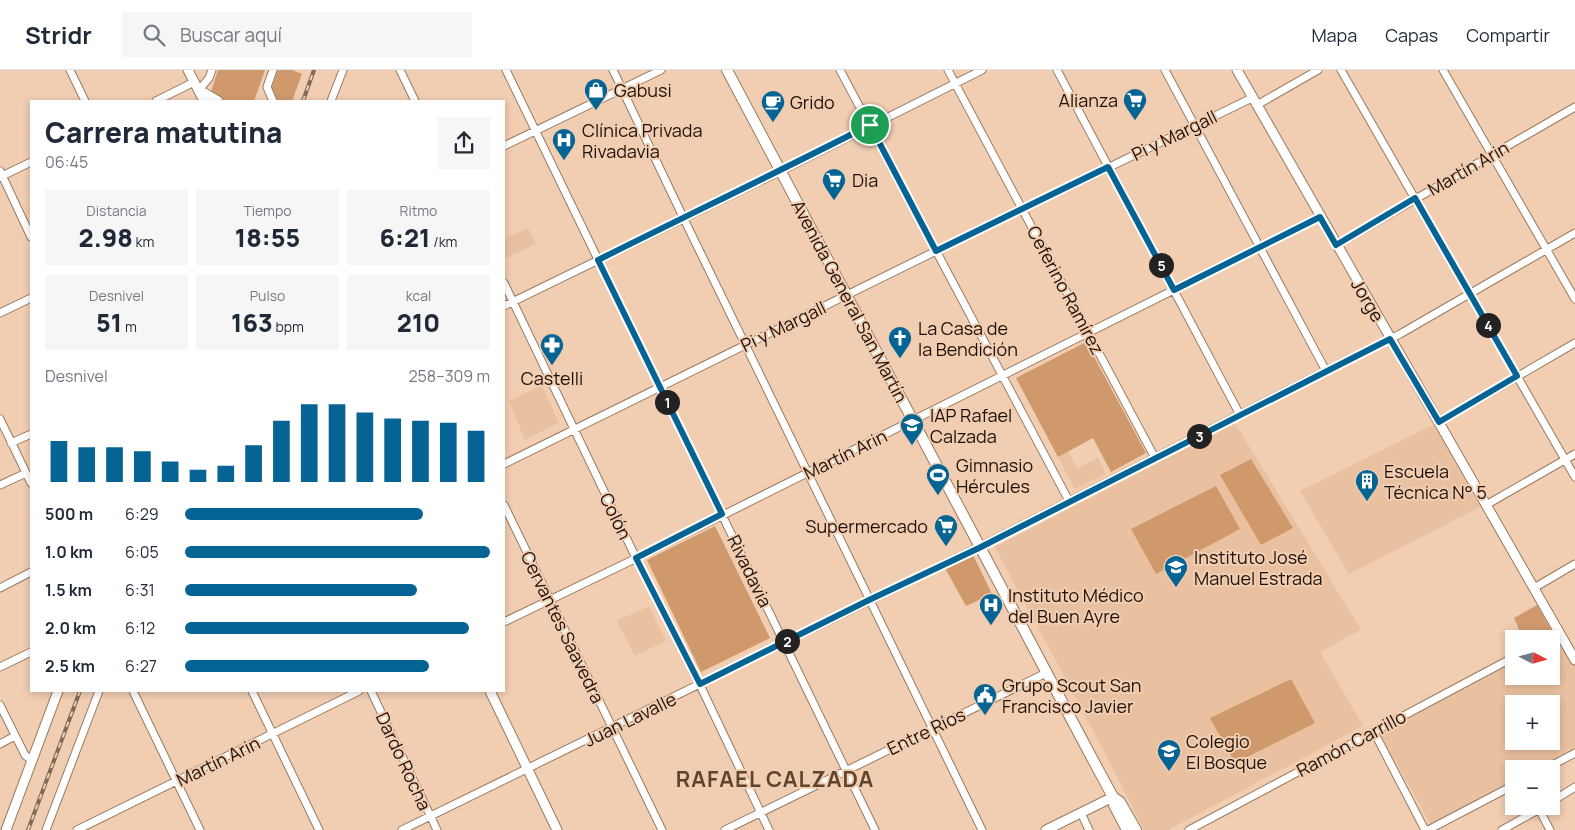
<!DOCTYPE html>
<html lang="es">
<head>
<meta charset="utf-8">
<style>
	body { margin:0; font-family:Manrope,sans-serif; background:#f6f6f7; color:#1f2937; height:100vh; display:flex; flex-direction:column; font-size:19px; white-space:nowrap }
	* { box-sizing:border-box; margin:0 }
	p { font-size:16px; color:#747a83 }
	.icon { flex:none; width:28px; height:28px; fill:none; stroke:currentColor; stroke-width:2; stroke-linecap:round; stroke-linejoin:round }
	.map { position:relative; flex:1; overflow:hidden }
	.sheet { position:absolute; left:30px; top:30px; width:475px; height:592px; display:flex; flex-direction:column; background:#fff; border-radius:0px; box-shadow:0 2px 8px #0003 }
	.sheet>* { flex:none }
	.needle { width:32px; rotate:96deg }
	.fabs { position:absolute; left:1505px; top:560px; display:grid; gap:10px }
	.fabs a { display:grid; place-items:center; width:55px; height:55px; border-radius:0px; background:#fff; box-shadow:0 2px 8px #0003; font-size:25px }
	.pin { position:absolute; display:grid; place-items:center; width:42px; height:42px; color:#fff; margin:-21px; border:2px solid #fff; border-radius:50%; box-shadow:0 1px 5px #0007 }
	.km { position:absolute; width:25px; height:25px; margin:-12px; border-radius:50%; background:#222; color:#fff; font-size:14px; line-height:25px; text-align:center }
	.round { display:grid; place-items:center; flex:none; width:52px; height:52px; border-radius:0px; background:#f6f6f7 }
	.overview { display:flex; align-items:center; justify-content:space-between; height:85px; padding:0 15px }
	h1 { font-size:28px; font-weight:800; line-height:38px }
	.figures { display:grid; grid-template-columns:repeat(3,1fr); gap:8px; height:85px; padding:5px 15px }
	.figures div { display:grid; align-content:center; border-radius:0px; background:#f6f6f7; text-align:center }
	.figures b { font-size:25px; font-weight:800 }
	.figures small { font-size:14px; font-weight:400 }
	.figures p { font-size:14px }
	.chart { height:140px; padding:10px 15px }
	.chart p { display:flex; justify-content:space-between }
	.chart svg { width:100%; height:90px; margin-top:5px; stroke:#066494; stroke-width:6 }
	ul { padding:0 15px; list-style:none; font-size:16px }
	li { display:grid; grid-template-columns:80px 60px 1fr; align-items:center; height:38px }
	li i { height:12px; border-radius:6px; background:#066494 }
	header { display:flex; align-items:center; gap:30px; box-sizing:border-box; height:70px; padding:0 25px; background:#fff; border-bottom:1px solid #e0e1e3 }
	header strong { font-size:24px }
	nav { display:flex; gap:28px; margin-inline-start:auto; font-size:18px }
	.search { width:350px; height:45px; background:#f6f6f7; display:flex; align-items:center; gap:12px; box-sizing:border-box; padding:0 18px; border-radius:0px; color:#747a83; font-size:19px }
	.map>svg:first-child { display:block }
	.built { fill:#eac1a0; fill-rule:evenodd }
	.green { fill:#d0996c }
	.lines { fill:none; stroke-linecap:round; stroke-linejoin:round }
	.minor-casing { stroke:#99795f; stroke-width:9 }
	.tertiary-casing { stroke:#99795f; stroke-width:11 }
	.secondary-casing { stroke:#99795f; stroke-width:12 }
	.minor { stroke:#fff; stroke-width:7 }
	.tertiary { stroke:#fff; stroke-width:9 }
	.secondary { stroke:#fff; stroke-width:10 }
	.rail-casing { stroke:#806956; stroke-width:4 }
	.rail { stroke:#f1cdb1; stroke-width:2; stroke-dasharray:5.5; stroke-linecap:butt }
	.route-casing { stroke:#fff; stroke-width:10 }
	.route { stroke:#066494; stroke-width:6 }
	.labels { text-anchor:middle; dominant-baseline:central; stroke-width:4; stroke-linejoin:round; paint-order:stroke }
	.poi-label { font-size:18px; fill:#1f1208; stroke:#f1cdb1; text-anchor:start }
	.street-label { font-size:18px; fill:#1f1208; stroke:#f1cdb1 }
	.district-label { font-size:22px; font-weight:bold; letter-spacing:1px; fill:#61442c; stroke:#f1cdb1 }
</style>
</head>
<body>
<header>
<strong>Stridr</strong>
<div class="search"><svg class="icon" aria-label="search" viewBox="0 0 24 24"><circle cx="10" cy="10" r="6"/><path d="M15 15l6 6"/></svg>Buscar aquí</div>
<nav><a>Mapa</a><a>Capas</a><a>Compartir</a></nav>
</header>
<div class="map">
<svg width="1575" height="760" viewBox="0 0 1575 760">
	<rect width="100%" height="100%" fill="#f1cdb1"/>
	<!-- built -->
	<path class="built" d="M528,158L536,174L504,189V169Z
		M542,315L559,353L525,370L509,331Z
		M1235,353L1361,560L1320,582L1363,656L1168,760H1144L1103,679L995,477Z
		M1434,354L1480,437L1349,504L1300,421Z
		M1068,381L1077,399L1098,388L1106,404L1075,419L1058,387Z
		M649,536L666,571L635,586L617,551Z
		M1559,567L1575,596V677L1535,699H1514V710L1431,755L1379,662L1514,591V606H1551V571ZM1514,634H1551V671H1514Z"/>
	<!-- green -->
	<path class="green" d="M218,0H265L254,31H224L210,25Z
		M278,0H292L302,4L292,31H267Z
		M1086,272L1146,383L1111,402L1093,368L1058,387L1016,308Z
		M1251,389L1293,458L1261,475L1220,405Z
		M1216,416L1240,459L1156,504L1131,459Z
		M715,456L770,568L701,602L647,490Z
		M973,485L992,524L966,536L945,498Z
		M1537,535L1551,560L1534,569H1523L1514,548Z
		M1291,609L1315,653L1235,693L1210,648Z"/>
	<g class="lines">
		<!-- minor casing -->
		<g class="minor-casing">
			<path id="minor" d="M70,0L85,31
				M273,0L267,17L273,31
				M400,0L415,31
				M506,0L875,760
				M613,0L683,147L982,760
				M840,0L1069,431
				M948,0L1155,388
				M1057,0L1240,345
				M1165,0L1326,301
				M1341,0L1575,407
				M1443,0L1575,229
				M199,20L209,8L212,0
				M156,31L194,12
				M331,31L343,0
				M1257,35L1318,0
				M504,76L661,0
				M0,101L31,167
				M0,107L31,92
				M1336,175L1575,37
				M504,213L636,488L700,615L769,760
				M504,236L781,101L982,0
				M0,243L31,228
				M0,349L31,413
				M1439,352L1575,273
				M11,373L31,364
				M504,394L936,181L1252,28
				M0,415L26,403
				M504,435L662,760
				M1486,435L1575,384
				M0,518L31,502
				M1534,518L1575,494
				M504,552L645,484L1320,147
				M1549,569L1559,563
				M0,597L31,582
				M133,621L200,760
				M252,621L319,760
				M371,621L437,760
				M0,635L25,685L32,691
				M1374,662L1425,760
				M0,674L15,666
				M1545,699L1575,683
				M1551,732L1575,717
				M1538,737L1550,760
				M1081,743L1089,760
				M46,760L99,621
				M77,760L359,621
				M402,760L979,477L1326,301L1400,264L1575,163
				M725,760L1046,603
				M1189,760L1514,587
				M1428,760L1514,715
				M1502,760L1545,736"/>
		</g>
		<!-- tertiary casing -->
		<g class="tertiary-casing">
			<path id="tertiary" d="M188,0L204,31
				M1237,0L1575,590
				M199,20L218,31
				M490,621L557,760
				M6,760L58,621
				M1046,760L1113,727"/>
		</g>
		<!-- secondary casing -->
		<g class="secondary-casing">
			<path id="secondary" d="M727,0L1093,690L1113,727L1120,732L1136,760
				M1113,727L1114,735L1127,760"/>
		</g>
		<!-- minor -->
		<use href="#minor" class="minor"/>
		<!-- tertiary -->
		<use href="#tertiary" class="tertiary"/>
		<!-- secondary -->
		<use href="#secondary" class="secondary"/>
		<!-- rail casing -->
		<g class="rail-casing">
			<path id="rail" d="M303,31L314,0
				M28,760L80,621"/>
		</g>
		<!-- rail -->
		<use href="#rail" class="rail"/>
	</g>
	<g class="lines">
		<!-- route casing -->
		<g class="route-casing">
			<path id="route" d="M870,55L936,181L1108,97L1174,220L1320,147L1336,175L1415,128L1517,306L1439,352L1390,269L979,478L869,530L700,614L636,488L722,444L598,190C688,145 780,101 870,55Z"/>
		</g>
		<!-- route -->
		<use href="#route" class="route"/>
	</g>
	<!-- icons -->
	<defs>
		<g id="shop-pin" transform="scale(1.25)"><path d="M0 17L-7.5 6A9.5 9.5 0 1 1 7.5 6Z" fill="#066494" stroke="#f1cdb1"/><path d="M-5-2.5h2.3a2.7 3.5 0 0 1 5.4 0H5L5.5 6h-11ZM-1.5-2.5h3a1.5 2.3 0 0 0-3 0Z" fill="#fff"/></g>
		<g id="supermarket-pin" transform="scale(1.25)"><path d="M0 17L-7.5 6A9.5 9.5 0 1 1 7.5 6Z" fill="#066494" stroke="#f1cdb1"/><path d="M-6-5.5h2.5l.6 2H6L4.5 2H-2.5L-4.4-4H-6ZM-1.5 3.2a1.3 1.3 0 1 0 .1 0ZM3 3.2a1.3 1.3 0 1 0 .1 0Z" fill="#fff"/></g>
		<g id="cafe-pin" transform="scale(1.25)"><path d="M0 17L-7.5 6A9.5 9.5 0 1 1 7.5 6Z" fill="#066494" stroke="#f1cdb1"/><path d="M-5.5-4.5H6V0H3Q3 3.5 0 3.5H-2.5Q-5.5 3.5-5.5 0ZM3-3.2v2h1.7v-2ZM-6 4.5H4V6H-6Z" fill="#fff"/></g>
		<g id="hospital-pin" transform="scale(1.25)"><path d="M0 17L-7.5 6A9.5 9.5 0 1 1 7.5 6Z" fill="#066494" stroke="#f1cdb1"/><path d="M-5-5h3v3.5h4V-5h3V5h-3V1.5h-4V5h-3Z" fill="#fff"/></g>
		<g id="church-pin" transform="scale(1.25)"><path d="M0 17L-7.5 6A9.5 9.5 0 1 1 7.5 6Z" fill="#066494" stroke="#f1cdb1"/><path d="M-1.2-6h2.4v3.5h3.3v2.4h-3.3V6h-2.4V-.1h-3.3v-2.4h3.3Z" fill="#fff"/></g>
		<g id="pharmacy-pin" transform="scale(1.25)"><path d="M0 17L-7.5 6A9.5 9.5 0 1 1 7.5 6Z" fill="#066494" stroke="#f1cdb1"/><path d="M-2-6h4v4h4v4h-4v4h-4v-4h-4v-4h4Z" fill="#fff"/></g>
		<g id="university-pin" transform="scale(1.25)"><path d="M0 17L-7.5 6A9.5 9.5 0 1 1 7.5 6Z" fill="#066494" stroke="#f1cdb1"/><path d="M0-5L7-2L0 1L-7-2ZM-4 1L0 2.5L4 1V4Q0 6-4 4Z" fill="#fff"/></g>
		<g id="stadium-pin" transform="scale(1.25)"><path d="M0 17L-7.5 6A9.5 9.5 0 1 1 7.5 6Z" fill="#066494" stroke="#f1cdb1"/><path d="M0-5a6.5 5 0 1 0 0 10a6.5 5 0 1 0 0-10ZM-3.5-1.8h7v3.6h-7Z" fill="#fff"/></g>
		<g id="building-pin" transform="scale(1.25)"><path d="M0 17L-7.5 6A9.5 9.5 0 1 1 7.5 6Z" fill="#066494" stroke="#f1cdb1"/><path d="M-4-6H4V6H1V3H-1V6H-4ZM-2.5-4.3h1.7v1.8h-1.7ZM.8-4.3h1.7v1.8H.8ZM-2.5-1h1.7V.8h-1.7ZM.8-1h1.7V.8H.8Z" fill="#fff"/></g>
		<g id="school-pin" transform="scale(1.25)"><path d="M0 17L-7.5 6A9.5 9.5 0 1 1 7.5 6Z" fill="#066494" stroke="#f1cdb1"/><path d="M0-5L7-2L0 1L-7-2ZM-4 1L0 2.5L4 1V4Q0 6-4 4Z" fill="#fff"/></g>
		<g id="civic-pin" transform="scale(1.25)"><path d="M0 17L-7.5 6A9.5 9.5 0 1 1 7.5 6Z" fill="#066494" stroke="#f1cdb1"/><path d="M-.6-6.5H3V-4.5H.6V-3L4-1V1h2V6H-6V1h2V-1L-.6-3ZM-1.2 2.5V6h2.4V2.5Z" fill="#fff"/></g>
	</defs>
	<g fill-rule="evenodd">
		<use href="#shop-pin" x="596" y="20"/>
		<use href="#supermarket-pin" x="1135" y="30"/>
		<use href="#cafe-pin" x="773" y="32"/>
		<use href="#hospital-pin" x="564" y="70"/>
		<use href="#supermarket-pin" x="834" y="110"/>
		<use href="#church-pin" x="900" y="268"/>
		<use href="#pharmacy-pin" x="552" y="275"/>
		<use href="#university-pin" x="912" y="355"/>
		<use href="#stadium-pin" x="938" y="405"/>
		<use href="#building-pin" x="1367" y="411"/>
		<use href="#supermarket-pin" x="946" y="456"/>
		<use href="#school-pin" x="1176" y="497"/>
		<use href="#hospital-pin" x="991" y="535"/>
		<use href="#civic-pin" x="985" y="625"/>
		<use href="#school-pin" x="1169" y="681"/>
	</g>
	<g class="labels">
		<!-- poi labels -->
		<g class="poi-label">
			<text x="614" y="20">Gabusi</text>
			<text x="1118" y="30" text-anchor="end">Alianza</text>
			<text x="790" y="32">Grido</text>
			<text x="582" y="60">Clínica Privada<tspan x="582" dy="21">Rivadavia</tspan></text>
			<text x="852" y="110">Dia</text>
			<text x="918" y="258">La Casa de<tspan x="918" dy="21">la Bendición</tspan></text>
			<text x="552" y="308" text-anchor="middle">Castelli</text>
			<text x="930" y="345">IAP Rafael<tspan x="930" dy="21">Calzada</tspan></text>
			<text x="956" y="395">Gimnasio<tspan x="956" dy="21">Hércules</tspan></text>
			<text x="1384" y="401">Escuela<tspan x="1384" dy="21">Técnica N° 5</tspan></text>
			<text x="928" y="456" text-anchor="end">Supermercado</text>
			<text x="1194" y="487">Instituto José<tspan x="1194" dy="21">Manuel Estrada</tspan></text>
			<text x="1008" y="525">Instituto Médico<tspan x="1008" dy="21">del Buen Ayre</tspan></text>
			<text x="1002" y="615">Grupo Scout San<tspan x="1002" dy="21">Francisco Javier</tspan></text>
			<text x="1186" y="671">Colegio<tspan x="1186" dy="21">El Bosque</tspan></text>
		</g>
		<!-- street labels -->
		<g class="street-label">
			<text transform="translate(1174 65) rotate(-26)">Pi y Margall</text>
			<text transform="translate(1468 98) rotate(-30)">Martín Arin</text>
			<text transform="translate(1066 220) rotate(62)">Ceferino Ramírez</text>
			<text transform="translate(1368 230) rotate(60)">Jorge</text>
			<text transform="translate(850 231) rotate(62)">Avenida General San Martín</text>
			<text transform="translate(783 256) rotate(-26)">Pi y Margall</text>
			<text transform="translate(845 384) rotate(-26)">Martín Arin</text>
			<text transform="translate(616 446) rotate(64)">Colón</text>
			<text transform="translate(750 501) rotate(64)">Rivadavia</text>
			<text transform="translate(563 557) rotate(64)">Cervantes Saavedra</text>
			<text transform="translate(630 649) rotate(-26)">Juan Lavalle</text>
			<text transform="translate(926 661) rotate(-26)">Entre Ríos</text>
			<text transform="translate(1351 673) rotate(-28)">Ramón Carrillo</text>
			<text transform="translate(218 691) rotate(-26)">Martín Arin</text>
			<text transform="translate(404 691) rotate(65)">Dardo Rocha</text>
		</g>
		<!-- district labels -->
		<g class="district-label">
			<text x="775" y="709">RAFAEL CALZADA</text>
		</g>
	</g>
</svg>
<div class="fabs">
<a><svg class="needle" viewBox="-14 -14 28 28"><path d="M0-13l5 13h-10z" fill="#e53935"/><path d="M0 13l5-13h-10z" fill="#747a83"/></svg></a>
<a>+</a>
<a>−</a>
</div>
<div class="pin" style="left:870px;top:55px;background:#1e9e55"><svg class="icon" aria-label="arrive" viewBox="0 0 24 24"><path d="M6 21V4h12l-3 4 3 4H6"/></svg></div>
<b class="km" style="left:667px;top:332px">1</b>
<b class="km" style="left:787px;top:571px">2</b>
<b class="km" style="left:1199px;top:366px">3</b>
<b class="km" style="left:1488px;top:255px">4</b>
<b class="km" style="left:1161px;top:195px">5</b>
<section class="sheet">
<div class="overview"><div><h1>Carrera matutina</h1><p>06:45</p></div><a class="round"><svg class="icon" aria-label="share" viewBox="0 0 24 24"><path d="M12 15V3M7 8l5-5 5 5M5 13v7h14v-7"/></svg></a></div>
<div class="figures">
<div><p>Distancia</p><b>2.98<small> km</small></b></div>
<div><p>Tiempo</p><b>18:55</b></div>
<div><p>Ritmo</p><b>6:21<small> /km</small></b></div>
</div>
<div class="figures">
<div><p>Desnivel</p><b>51<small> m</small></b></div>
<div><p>Pulso</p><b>163<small> bpm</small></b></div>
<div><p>kcal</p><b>210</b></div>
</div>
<div class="chart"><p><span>Desnivel</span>258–309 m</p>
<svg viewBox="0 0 160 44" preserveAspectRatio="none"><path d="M5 44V24M15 44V27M25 44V27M35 44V29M45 44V34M55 44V38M65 44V36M75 44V26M85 44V14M95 44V6M105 44V6M115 44V10M125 44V13M135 44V14M145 44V15M155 44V19"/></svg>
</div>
<ul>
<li><b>500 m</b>6:29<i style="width:78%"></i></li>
<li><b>1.0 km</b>6:05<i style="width:100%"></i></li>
<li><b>1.5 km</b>6:31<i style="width:76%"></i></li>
<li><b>2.0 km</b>6:12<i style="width:93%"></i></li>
<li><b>2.5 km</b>6:27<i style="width:80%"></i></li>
</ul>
</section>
</div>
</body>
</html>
